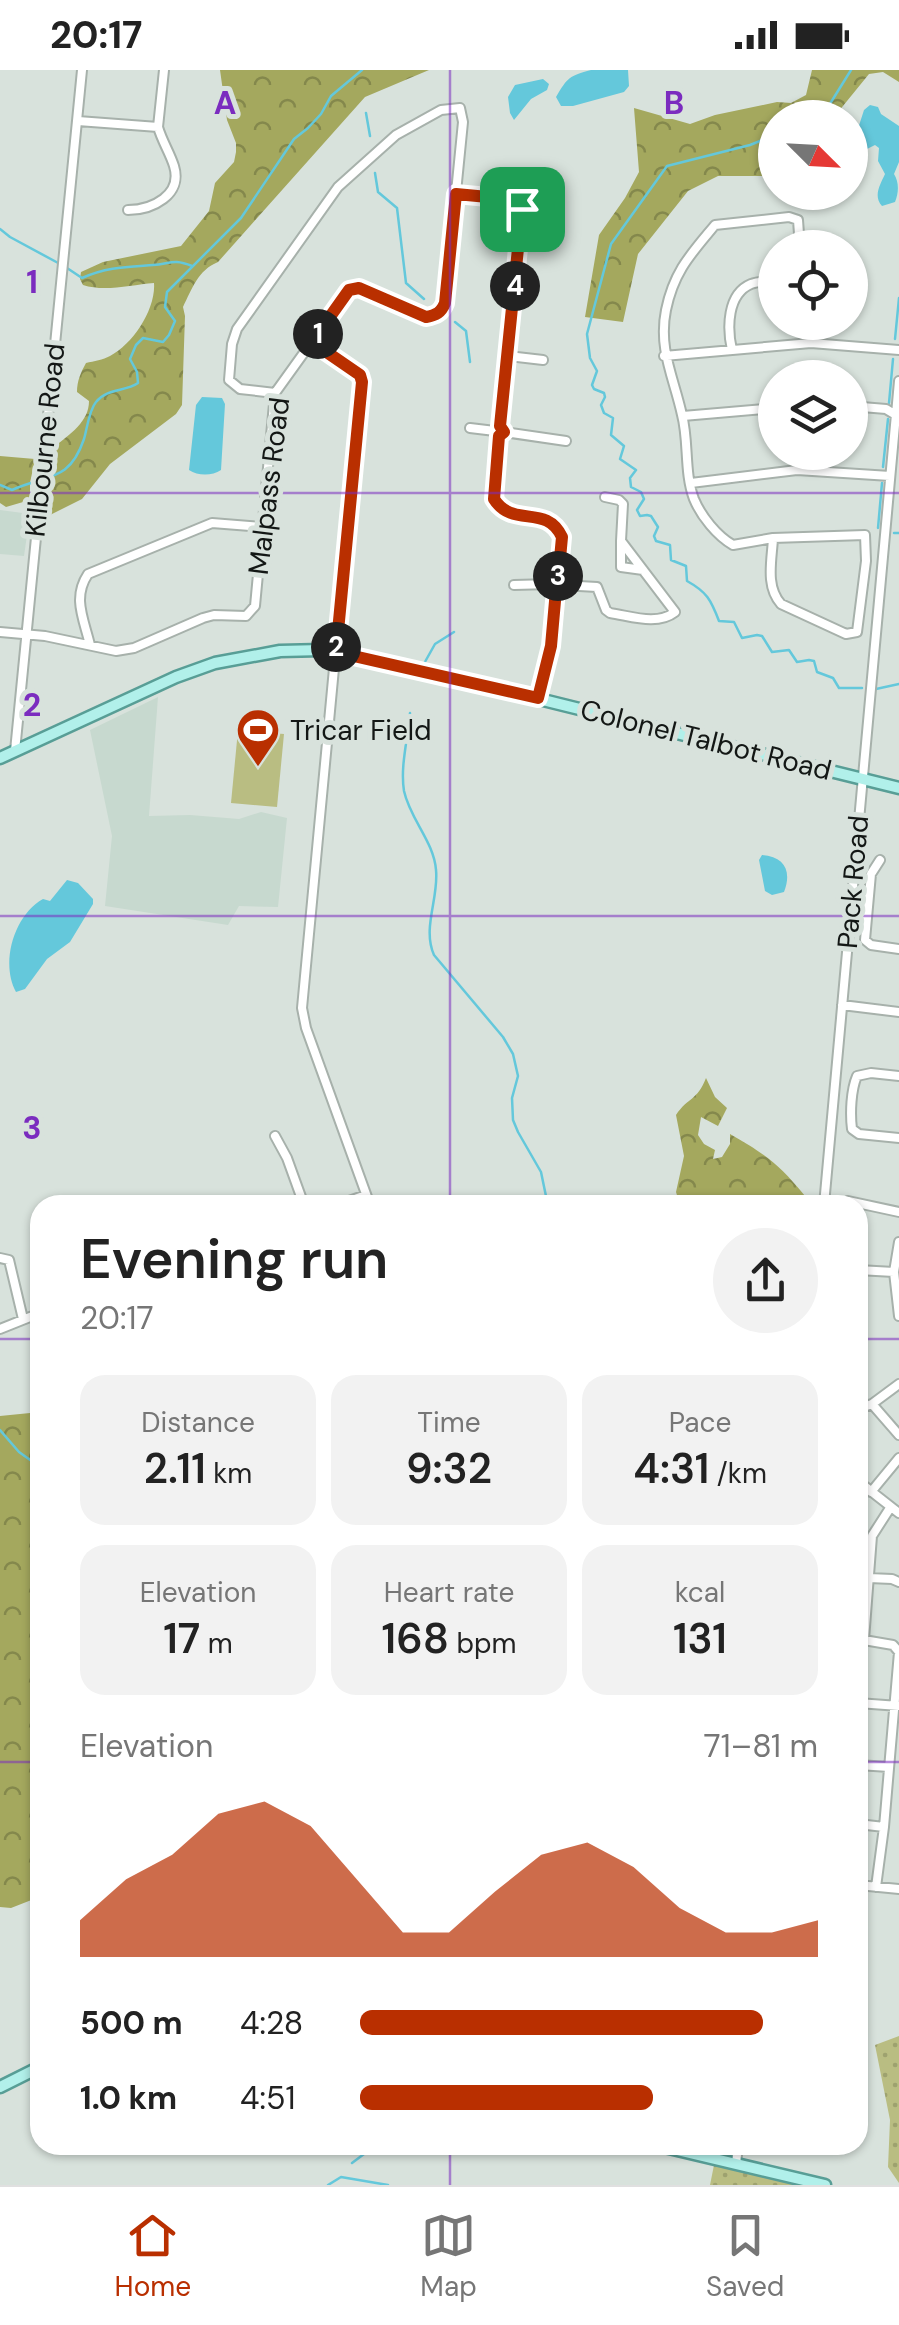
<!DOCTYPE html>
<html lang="en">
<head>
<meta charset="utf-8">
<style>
	body { margin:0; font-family:"DM Sans",sans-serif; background:#f2f2f2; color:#222; height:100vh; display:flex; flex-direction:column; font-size:38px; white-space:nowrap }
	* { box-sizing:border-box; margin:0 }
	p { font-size:32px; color:#767676 }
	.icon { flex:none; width:55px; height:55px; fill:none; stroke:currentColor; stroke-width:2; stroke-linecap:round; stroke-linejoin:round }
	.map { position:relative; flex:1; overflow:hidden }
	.sheet { position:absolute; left:30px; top:1125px; width:838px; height:960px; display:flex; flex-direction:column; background:#fff; border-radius:30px; box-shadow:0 2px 8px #0004 }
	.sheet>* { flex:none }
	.needle { width:65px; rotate:114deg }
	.buttons { position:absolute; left:758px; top:30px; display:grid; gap:20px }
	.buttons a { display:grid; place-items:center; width:110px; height:110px; border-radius:50%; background:#fff; box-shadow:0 2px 8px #0004; font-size:50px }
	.pin { position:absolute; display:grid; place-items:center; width:85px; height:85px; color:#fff; margin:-42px; border-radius:20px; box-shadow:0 5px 15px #0006 }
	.km { position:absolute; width:50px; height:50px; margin:-25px; border-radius:50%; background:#222; color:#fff; font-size:28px; line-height:50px; text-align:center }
	.round { display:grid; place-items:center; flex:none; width:105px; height:105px; border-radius:52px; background:#f2f2f2 }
	.summary { display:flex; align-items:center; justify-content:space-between; height:170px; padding:0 50px }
	h1 { font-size:55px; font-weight:600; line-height:75px }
	.stats { display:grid; grid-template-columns:repeat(3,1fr); gap:15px; height:170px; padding:10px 50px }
	.stats div { display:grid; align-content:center; border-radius:25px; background:#f2f2f2; text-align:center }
	.stats b { font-size:42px; font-weight:600 }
	.stats small { font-size:28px; font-weight:400 }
	.stats p { font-size:28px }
	.chart { height:280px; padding:20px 50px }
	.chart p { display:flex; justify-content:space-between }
	.chart svg { width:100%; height:180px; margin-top:10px; fill:#b92f00; opacity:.7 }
	ul { padding:0 50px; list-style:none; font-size:32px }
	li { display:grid; grid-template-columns:160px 120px 1fr; align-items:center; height:75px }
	li i { height:25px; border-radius:12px; background:#b92f00 }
	.status { display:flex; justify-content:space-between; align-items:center; height:70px; padding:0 50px; background:#fff; direction:ltr }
	.status svg { height:28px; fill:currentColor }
	.menu { display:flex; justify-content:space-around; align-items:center; height:140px; border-top:2px solid #e0e0e0; background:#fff; font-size:28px; color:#767676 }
	.menu a { display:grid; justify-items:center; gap:5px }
	.menu .current { color:#b92f00 }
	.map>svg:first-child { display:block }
	.built { fill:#c7d9cf }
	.green { fill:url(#green-dots) }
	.forest { fill:url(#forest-crowns) }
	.pitch { fill:#b9bd82 }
	.water { fill:#64c8db }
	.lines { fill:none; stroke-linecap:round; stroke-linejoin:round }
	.stream { stroke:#64c8db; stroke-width:2.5 }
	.minor-casing { stroke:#a7b1ab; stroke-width:12 }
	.major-casing { stroke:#589e96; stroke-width:15 }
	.minor { stroke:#fff; stroke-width:8 }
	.major { stroke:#b1f0ea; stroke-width:10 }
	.route-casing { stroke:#fff; stroke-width:20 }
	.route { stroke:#b92f00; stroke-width:12 }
	.grid { fill:none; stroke:#7b2cbf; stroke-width:2.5; stroke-opacity:0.55 }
	.labels { text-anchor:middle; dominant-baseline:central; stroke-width:10; stroke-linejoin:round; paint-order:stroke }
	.street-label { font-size:28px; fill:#131715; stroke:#d8e2dc }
	.poi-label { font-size:28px; fill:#131715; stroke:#d8e2dc; text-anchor:start }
	.grid-label { font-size:32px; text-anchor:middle; font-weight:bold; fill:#7b2cbf; stroke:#d8e2dc; stroke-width:10; stroke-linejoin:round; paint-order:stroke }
</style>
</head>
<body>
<div class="status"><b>20:17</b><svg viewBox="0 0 49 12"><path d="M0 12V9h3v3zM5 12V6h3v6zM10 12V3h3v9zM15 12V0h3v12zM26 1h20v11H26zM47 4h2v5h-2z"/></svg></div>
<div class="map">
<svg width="899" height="2115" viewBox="0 0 899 2115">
	<defs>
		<pattern id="green-dots" width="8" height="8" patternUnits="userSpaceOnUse" patternTransform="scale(2.5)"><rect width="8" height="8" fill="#b9bd82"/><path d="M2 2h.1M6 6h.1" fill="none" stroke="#9ea26f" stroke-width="1.8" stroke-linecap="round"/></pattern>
		<pattern id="forest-crowns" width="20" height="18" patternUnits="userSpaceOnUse" patternTransform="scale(2.5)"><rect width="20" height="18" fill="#a4a85e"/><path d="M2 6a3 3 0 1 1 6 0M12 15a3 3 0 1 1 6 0" fill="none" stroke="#84884c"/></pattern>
	</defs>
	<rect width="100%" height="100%" fill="#d8e2dc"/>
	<!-- built -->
	<path class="built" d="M0,440L30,444L24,486L0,484Z
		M158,627L149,746L190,745L239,749L261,742L287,748L278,837L239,836L228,855L105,836L112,766L90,660Z"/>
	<!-- green -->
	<path class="green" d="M899,1966V2113L888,2097L890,2050L875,1975Z
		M714,2095L797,2115H710Z"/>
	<!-- forest -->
	<path class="forest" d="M220,0H429L365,27L218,192C198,200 192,219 183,237L185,246L182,335L176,344L110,394L82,429L46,447L54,377C70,364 89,352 89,331L77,322C77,311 81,302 86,293C94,291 103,290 110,286C133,274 156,239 154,213C131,215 104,222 83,215L80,209L81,202L103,192L181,176L209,141L215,113L234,92L236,82V73L227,50Z
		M812,0H899V12L883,2L869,4L834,47L775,48V101L762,106H718L688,121L638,184L623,252L585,247L599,165L625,128L639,102L634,38L690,54L715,45L777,32L791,33L806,25Z
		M0,386L35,389L30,413V430L6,437L0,433Z
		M706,1008L715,1027L727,1038L718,1056L701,1047L698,1065L704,1074L715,1080L713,1089L722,1087L730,1074V1064C765,1084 779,1094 805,1126L800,1135H680L676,1122L684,1086L676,1045C688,1027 697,1031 706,1008Z
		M40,1342V1884L34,1893V1829L11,1838L0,1837V1346Z"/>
	<!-- pitch -->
	<path class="pitch" d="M238,660L284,664L277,737L231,733Z"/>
	<!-- water -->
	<path class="water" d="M591,0H628L629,16L624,22L573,36H561L556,27C568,7 569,6 591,0Z
		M543,9L549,14L547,20L531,29L514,50L510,43L508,27L515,15Z
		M870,35L878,37L881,44L899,56V92L894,104C899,112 899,122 895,132L882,136C873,126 880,115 885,104L878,91L879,78L875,75L867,79L861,77L855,68L864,40Z
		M202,327L222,328L225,334L221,400C212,406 198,406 189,400L196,335Z
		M762,785C785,787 792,801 784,822L772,825L765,821L759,790Z
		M67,810L78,813L93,829V834L70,872L47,889L25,919L16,922C0,893 14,845 43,829L50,831Z"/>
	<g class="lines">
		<!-- stream -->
		<path class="stream" d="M366,43L370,66
			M818,48L823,45L851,0
			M775,65L750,75L667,96L611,174L587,264L590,288L597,301L592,315L594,319L604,323L605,327L601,335L604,343L613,348L611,365L624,376L620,389L636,400L630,408L631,417L641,422L644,429L637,440L640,446L647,445L651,446L658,457L654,466L656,471L670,475L671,490L686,496L687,511C707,522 711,530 719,551L734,552L742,568L757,565L762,566L772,582L789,580L797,592L809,590L814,591L817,602L833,608L839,618H862
			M375,103L378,122L397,138L406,213L424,229
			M0,159L10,167L60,194
			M67,198L82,208C107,197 126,197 153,195C170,194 173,188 192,196
			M455,252L466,261L470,292
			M895,269L899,228
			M889,333L893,289
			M883,397L888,349
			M0,415L12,420C47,404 69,413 84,369C87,359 89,340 96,332C107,318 125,322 138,313L137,302L130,289L136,275L143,268L163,272L169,265L175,251L165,237L167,222L241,148L294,69L308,58L321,44L331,26L362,0
			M878,458L882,413
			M894,463H899
			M421,599L435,574L454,562
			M876,619L899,614
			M410,643C408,669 400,696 404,721C410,749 434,772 436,800C439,828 422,858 434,885L503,967L513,984L518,1006L512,1028L513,1050L518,1062L541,1102L547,1131L546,1135
			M0,1360L19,1382L40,1397
			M352,2093L376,2075
			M328,2115L341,2107L388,2115"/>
		<!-- minor casing -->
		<g class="minor-casing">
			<path id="minor" d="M78,51L158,57C162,71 170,83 174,96C183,125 152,140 128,140
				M158,57L164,0
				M456,124L509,129L517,132L522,139L500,357
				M312,272L361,305V312L302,938L306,958L370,1135
				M732,280C727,258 727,224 751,214C758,211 767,211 775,211
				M508,286L543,290
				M664,286L811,273L899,280
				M850,336L886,339L896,345
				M683,346L775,338
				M470,358L495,361
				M504,362L566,371
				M499,366L504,362L500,357L495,361L499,366L494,429L506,443L545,449L559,460L562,467L558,510L561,515L560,519L554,520L552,512L558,510
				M691,413L797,400L890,406
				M773,468C772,490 765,516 781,534L846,564L857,562L866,491L865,465L773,468L733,475C717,466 701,446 694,429C684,403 689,371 682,345C674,308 658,279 666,240C674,201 691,184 715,155L789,147L798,150L800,178
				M621,471V497L643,500
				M514,515L551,514
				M561,515L597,517L606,540L610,543C631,546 657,556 675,542L621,471L623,434L619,430L605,427
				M0,562L45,566L116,581L134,578L203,548L214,545L246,546L255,536L275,323L349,220L359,218L425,247C436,245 441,243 445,233L463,52L460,38L441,40L396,65L338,117L237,259L232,274L229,310L240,319L275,323
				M90,575C84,549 72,528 88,504L212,453L263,457
				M539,629L551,576L556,520
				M15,681L82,0
				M880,790L871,804L865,870L871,875L899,879
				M842,935L899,942
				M899,1006L871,1003L857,1006C851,1020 850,1043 852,1059L859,1064L899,1068
				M275,1066L287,1088L304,1135
				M848,1131L899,1142
				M338,1135L366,1125
				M824,1135L899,311
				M899,1172L894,1202L899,1246
				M0,1188L9,1190L23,1249
				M858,1200L894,1202
				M0,1259L40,1243
				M872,1334L899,1365
				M858,1339L872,1334L899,1314
				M858,1411L899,1443
				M871,1422L899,1388
				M869,1508L892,1509L899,1512
				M858,1569L893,1575L899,1582L884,1757L876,1817
				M864,1570L872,1466L890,1438
				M858,1633L899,1636
				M858,1695L889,1697
				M858,1754L884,1757
				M858,1815L899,1819
				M736,2094L738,2075"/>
		</g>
		<!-- major casing -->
		<g class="major-casing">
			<path id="major" d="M0,688L176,607L215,593L280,581L322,580L539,629L899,718
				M0,2017L40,1997
				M656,2075L825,2115"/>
		</g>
		<!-- minor -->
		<use href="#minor" class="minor"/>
		<!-- major -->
		<use href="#major" class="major"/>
	</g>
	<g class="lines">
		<!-- route casing -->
		<g class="route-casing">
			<path id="route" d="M456,124L509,129L516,132L522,139L500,356L504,362L499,366L494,429C513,459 546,433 562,467L558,510L561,517L556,520L551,576L538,628L336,582L362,312L360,305L312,272L349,220L359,218L426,247C436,245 441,243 445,233Z"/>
		</g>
		<!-- route -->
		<use href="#route" class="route"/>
	</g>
	<!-- grid -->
	<path class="grid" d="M450,0V1135M0,423H899M0,846H899M0,1269H40M858,1269H899M0,1692H40M858,1692H899M450,2075V2115"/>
	<!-- icons -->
	<defs>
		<g id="stadium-pin" transform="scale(2.25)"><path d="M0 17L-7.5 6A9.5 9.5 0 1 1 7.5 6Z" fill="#b92f00" stroke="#d8e2dc"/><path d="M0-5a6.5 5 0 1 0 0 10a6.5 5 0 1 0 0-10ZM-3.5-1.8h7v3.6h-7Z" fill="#fff"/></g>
	</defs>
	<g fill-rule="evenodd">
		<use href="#stadium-pin" x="258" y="660"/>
	</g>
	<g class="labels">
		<!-- street labels -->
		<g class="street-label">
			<text transform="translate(45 370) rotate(-84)">Kilbourne Road</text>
			<text transform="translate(269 416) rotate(-83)">Malpass Road</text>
			<text transform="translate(706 670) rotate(14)">Colonel Talbot Road</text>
			<text transform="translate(853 812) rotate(-85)">Pack Road</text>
		</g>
		<!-- poi labels -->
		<g class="poi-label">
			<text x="290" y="660">Tricar Field</text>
		</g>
	</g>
	<g class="grid-label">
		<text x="225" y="44">A</text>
		<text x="674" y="44">B</text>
		<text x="32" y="223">1</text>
		<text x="32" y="646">2</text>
		<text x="32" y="1069">3</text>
	</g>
</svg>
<div class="buttons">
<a><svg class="needle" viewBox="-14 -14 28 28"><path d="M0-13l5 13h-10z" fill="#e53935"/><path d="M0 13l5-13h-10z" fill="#767676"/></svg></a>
<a><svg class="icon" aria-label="locate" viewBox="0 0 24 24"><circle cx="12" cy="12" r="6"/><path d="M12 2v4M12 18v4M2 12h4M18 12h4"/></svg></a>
<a><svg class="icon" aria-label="layers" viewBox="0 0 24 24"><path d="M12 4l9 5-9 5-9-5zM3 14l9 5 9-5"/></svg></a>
</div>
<div class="pin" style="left:522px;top:139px;background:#1e9e55"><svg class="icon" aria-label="arrive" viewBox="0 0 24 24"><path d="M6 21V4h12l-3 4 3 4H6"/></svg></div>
<b class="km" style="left:318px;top:264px">1</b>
<b class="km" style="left:336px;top:577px">2</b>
<b class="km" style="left:558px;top:506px">3</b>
<b class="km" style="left:515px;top:216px">4</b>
<section class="sheet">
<div class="summary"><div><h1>Evening run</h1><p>20:17</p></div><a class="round"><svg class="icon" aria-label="share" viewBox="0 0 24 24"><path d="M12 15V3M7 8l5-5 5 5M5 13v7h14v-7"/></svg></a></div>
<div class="stats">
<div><p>Distance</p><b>2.11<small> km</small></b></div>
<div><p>Time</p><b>9:32</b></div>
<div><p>Pace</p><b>4:31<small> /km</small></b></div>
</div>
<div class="stats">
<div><p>Elevation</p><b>17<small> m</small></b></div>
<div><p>Heart rate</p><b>168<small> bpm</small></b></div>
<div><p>kcal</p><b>131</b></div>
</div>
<div class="chart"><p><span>Elevation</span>71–81 m</p>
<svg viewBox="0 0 160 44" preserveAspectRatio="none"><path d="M0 44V35L10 25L20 19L30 9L40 6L50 12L60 25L70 38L80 38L90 28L100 19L110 16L120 22L130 32L140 38L150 38L160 35V44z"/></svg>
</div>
<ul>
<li><b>500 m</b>4:28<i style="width:88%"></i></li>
<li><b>1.0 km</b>4:51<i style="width:64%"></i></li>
</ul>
</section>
</div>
<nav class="menu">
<a class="current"><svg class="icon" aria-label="home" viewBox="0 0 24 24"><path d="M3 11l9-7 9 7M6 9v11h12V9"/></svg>Home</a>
<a><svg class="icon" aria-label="map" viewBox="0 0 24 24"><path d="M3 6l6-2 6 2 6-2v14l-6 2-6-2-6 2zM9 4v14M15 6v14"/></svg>Map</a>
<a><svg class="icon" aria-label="saved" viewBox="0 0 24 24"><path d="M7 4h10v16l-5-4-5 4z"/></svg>Saved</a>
</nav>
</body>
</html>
